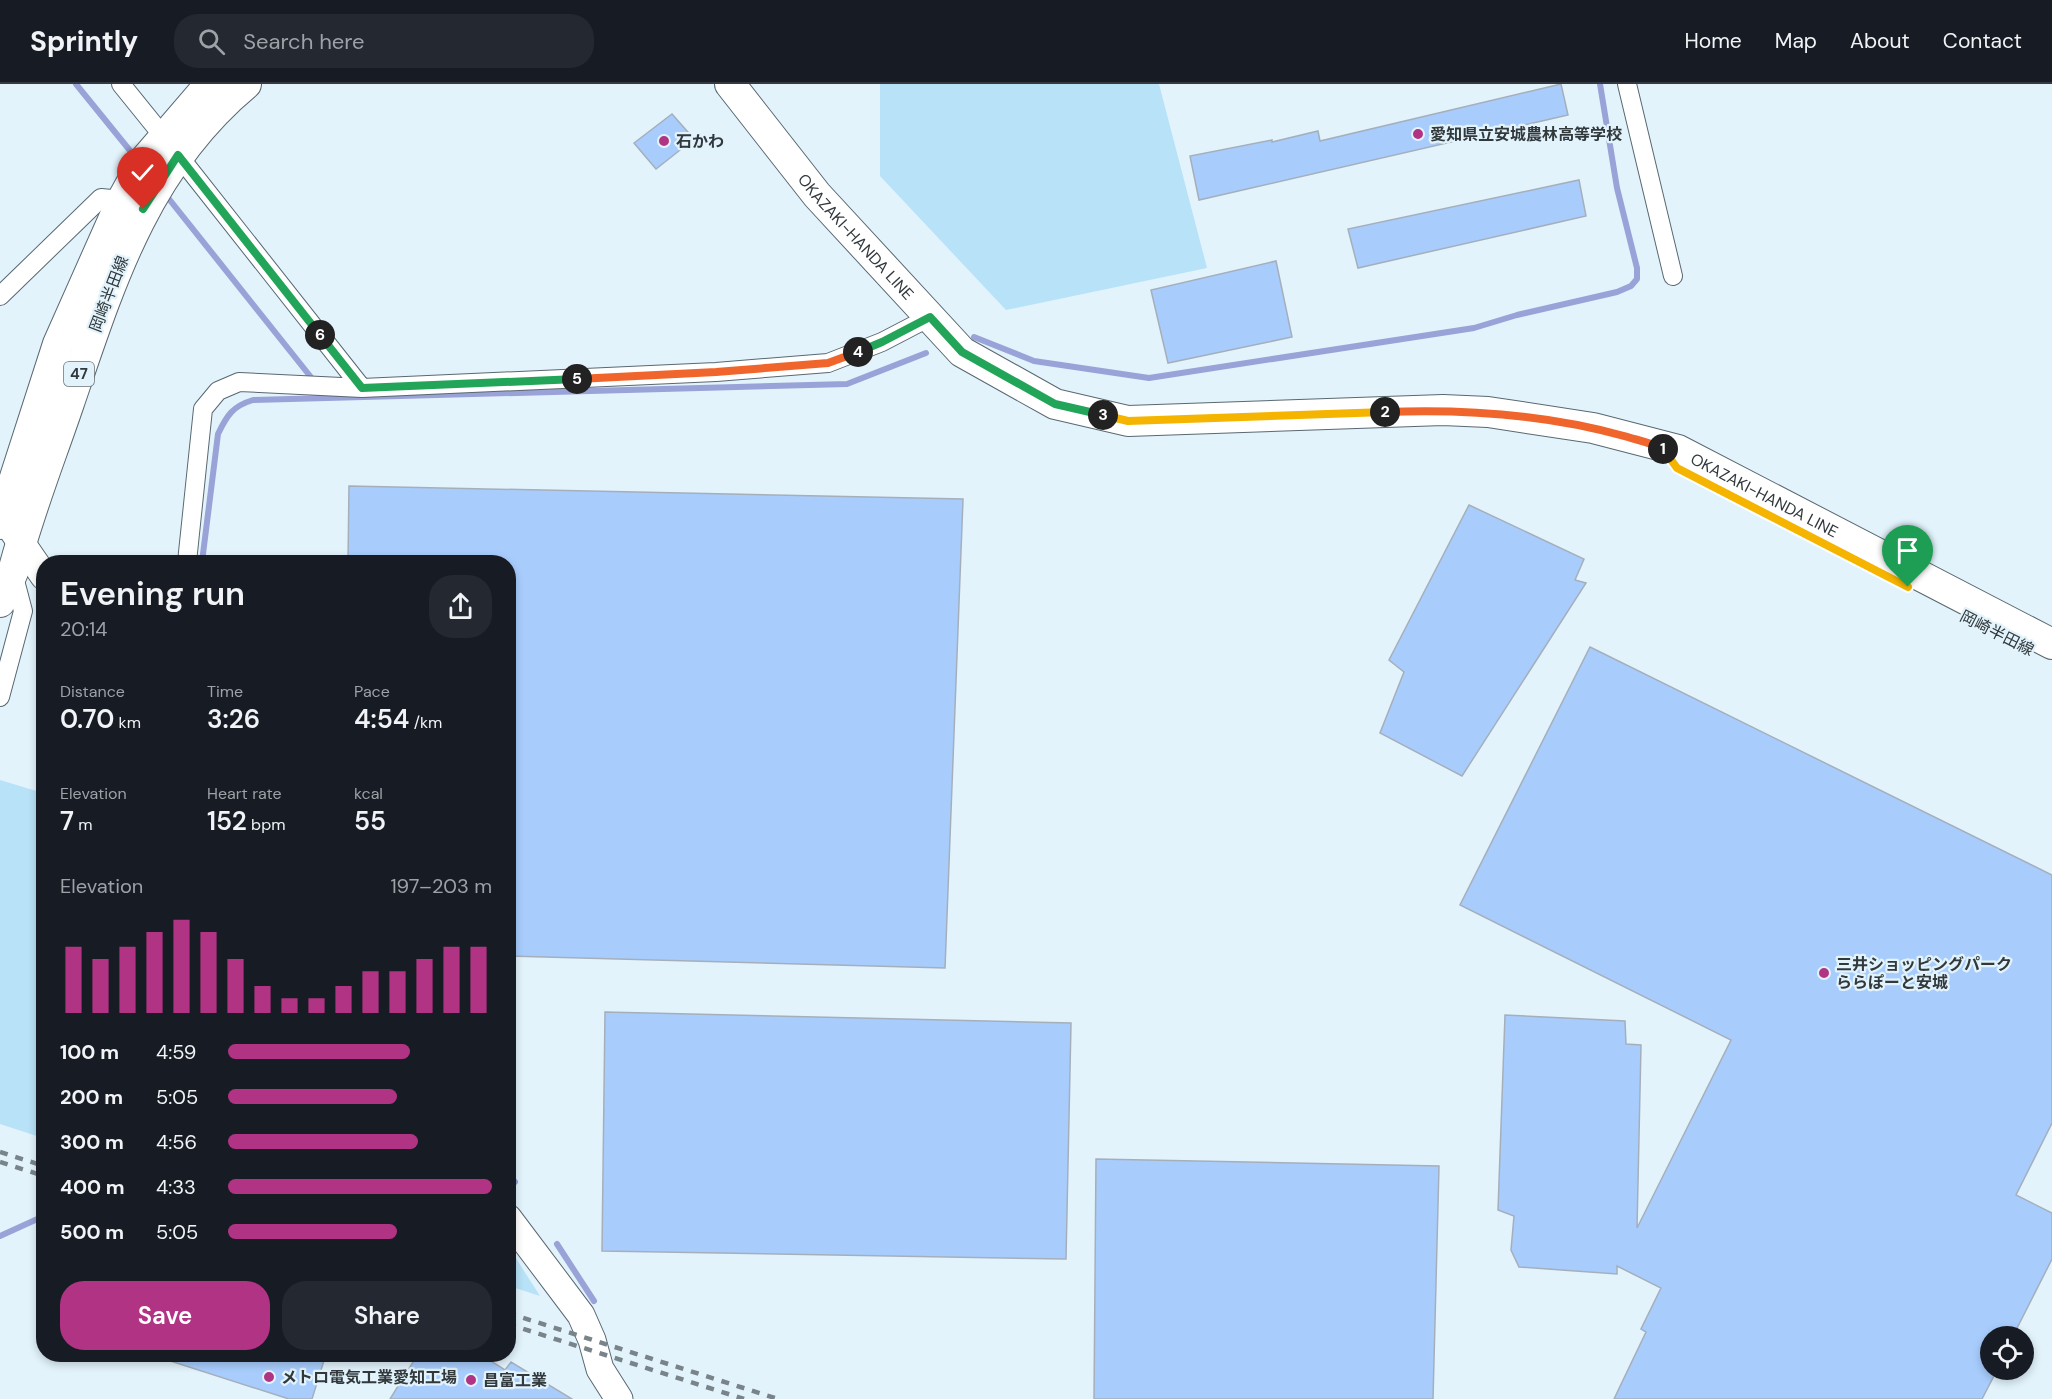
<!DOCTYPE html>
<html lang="en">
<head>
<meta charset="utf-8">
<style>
	body { margin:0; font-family:"DM Sans","Noto Sans JP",sans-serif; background:#242831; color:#f1f3f6; height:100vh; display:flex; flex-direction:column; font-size:22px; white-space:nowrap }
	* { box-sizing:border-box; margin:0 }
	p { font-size:20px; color:#9ea1a6 }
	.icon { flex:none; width:33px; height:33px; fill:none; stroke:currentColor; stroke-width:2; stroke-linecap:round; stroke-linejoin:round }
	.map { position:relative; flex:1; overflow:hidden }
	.drawer { position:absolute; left:36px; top:471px; width:480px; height:807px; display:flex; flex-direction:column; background:#171b24; border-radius:24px; box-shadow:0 3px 9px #0003 }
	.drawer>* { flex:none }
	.fabs { position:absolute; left:1980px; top:1242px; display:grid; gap:12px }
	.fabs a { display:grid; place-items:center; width:54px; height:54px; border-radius:50%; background:#171b24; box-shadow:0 3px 9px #0003; font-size:30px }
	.pin { position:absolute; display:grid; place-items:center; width:51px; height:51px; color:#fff; margin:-62px -26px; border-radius:50% 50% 50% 0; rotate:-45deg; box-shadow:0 0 6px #0007 }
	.pin .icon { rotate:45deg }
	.km { position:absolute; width:30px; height:30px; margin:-15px; border-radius:50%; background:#222; color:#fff; font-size:16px; line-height:30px; text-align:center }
	.round { display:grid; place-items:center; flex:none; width:63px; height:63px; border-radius:24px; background:#242831 }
	.head { display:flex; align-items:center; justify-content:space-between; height:102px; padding:0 24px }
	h1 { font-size:33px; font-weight:600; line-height:45px }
	.stats { display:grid; grid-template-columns:repeat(3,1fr); gap:9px; height:102px; padding:6px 24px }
	.stats div { display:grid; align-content:center }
	.stats b { font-size:26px; font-weight:600 }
	.stats small { font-size:16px; font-weight:400 }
	.stats p { font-size:16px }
	.chart { height:168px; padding:12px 24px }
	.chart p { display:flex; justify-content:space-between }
	.chart svg { width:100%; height:108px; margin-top:6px; stroke:#b13484; stroke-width:6 }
	.button { display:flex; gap:12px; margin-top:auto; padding:12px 24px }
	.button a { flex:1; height:69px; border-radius:24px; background:#b13484; color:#fff; font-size:24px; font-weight:600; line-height:69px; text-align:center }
	.button a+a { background:#242831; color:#f1f3f6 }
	ul { padding:0 24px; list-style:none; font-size:20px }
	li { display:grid; grid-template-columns:96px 72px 1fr; align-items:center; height:45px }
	li i { height:15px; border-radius:8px; background:#b13484 }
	header { display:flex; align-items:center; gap:36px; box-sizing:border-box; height:84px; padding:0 30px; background:#171b24; border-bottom:2px solid #363941 }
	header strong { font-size:28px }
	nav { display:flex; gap:33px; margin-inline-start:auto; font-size:21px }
	.search { width:420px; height:54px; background:#242831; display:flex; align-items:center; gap:15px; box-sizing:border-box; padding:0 21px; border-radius:24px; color:#9ea1a6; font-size:22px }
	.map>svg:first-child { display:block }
	.green { fill:#b8e2f8 }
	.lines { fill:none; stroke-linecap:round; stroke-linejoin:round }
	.stream { stroke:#9aa3d8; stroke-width:6 }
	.building { fill:#a8cdfd; stroke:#a5afbc; stroke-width:1.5 }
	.street-casing { stroke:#596870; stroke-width:20 }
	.secondary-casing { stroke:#596870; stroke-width:29 }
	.primary-casing { stroke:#596870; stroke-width:32 }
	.street { stroke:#fff; stroke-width:18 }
	.secondary { stroke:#fff; stroke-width:27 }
	.primary { stroke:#fff; stroke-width:30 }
	.rail { stroke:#79848a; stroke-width:4.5; stroke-dasharray:8 8; stroke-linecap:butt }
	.split-1-casing { stroke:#fff; stroke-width:12 }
	.split-2-casing { stroke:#fff; stroke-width:12 }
	.split-3-casing { stroke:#fff; stroke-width:12 }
	.split-4-casing { stroke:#fff; stroke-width:12 }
	.split-5-casing { stroke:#fff; stroke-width:12 }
	.split-6-casing { stroke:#fff; stroke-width:12 }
	.split-7-casing { stroke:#fff; stroke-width:12 }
	.split-1 { stroke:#f5b400; stroke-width:8 }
	.split-2 { stroke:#f0652b; stroke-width:8 }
	.split-3 { stroke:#f5b400; stroke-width:8 }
	.split-4 { stroke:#22a559; stroke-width:8 }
	.split-5 { stroke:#f0652b; stroke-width:8 }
	.split-6 { stroke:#22a559; stroke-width:8 }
	.split-7 { stroke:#22a559; stroke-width:8 }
	.poi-dot { fill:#b13484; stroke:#e2f3fc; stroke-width:2 }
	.labels { text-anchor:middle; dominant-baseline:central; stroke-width:4.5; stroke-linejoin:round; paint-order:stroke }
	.shield { fill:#e2f3fc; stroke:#677176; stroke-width:1.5 }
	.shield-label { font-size:15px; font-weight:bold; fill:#32393c }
	.poi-label { font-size:16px; font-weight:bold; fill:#32393c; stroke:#e2f3fc; text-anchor:start }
	.street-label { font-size:16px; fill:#32393c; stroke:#e2f3fc }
</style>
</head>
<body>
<header>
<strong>Sprintly</strong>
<div class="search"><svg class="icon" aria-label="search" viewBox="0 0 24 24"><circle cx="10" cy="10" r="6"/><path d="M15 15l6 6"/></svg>Search here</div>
<nav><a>Home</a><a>Map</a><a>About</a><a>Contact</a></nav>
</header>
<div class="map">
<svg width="2052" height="1315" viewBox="0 0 2052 1315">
	<rect width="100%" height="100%" fill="#e2f3fc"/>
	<!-- green -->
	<path class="green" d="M880,0H1159L1207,184L1006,226L880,92Z
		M0,696L43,709V1054L0,1040Z
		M509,1163L512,1168L540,1212L509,1202Z"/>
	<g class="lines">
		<!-- stream -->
		<path class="stream" d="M76,0L136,74
			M165,110L314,297
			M974,253L1034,277L1149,294L1474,244L1517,231L1617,208L1631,202L1637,195V184L1617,104L1600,0
			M202,478L218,350C227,331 233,322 253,316L847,300L926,269
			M508,1090L515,1098
			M0,1152L44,1132
			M557,1160L594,1217"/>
	</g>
	<!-- building -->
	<path class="building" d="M1561,0L1568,31L1199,116L1190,72L1272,56V58L1318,47L1320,57Z
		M672,30L694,55L656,85L634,59Z
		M1579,96L1586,132L1358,184L1348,145Z
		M1276,177L1292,253L1168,279L1151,206Z
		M349,402L963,415L945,884L508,872V478H348Z
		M1469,421L1584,475L1575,496L1586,499L1462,692L1380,649L1404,588L1389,576Z
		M1590,563L2052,791V1039L2016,1111L2052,1129V1175L2013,1252H1990V1286H1997L1982,1315H1614L1646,1248L1641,1245L1661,1204L1617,1182V1190L1519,1183L1511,1166L1514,1132L1498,1126L1505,931L1625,937L1626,960L1641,961L1637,1144L1731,956L1460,821Z
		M605,928L1071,939L1066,1175L602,1167Z
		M1096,1075L1439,1082L1433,1315H1094Z
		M162,1270H326L312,1315H289L161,1274Z
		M418,1270H480L505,1286L511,1278L572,1315H390Z"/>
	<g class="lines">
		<!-- street casing -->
		<g class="street-casing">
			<path id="street" d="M121,0L163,52
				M1627,0L1673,192
				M178,71L362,304
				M0,212L101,114L122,116
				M187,478L203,325L218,307L239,298L362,304L716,288L828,279L882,258L930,233
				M0,613L23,527L13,489"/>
		</g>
		<!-- secondary casing -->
		<g class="secondary-casing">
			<path id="secondary" d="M11,444L44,492
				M508,1134L581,1231L592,1256L600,1285L619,1315"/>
		</g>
		<!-- primary casing -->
		<g class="primary-casing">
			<g id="primary">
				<path id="s1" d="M730,0L817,111L962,268L1055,320L1128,337L1443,326L1488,328L1593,344L1678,366L2052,560"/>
				<path d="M0,440L58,260L122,116L143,78L210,0"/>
				<path d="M0,518L13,488C28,430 50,375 69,319C110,199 145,84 246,0"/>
			</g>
		</g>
		<!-- street -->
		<use href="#street" class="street"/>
		<!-- secondary -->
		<use href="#secondary" class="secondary"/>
		<!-- primary -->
		<use href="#primary" class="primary"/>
		<!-- rail -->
		<path class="rail" d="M0,1068L44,1082
			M0,1078L44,1092
			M508,1229L778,1315
			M508,1240L744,1315"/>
	</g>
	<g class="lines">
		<!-- split-1 casing -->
		<g class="split-1-casing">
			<path id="split-1" d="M1663,365L1677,384L1908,503"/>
		</g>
		<!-- split-2 casing -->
		<g class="split-2-casing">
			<path id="split-2" d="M1385,328C1465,325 1546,330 1624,352C1637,356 1652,359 1663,365"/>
		</g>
		<!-- split-3 casing -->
		<g class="split-3-casing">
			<path id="split-3" d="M1103,331L1128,337L1385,328"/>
		</g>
		<!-- split-4 casing -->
		<g class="split-4-casing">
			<path id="split-4" d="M858,268L882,258L930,233L962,268L1055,320L1103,331"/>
		</g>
		<!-- split-5 casing -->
		<g class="split-5-casing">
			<path id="split-5" d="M577,295L716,288L828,279L858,268"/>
		</g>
		<!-- split-6 casing -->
		<g class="split-6-casing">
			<path id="split-6" d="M320,251L362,304L577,295"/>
		</g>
		<!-- split-7 casing -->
		<g class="split-7-casing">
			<path id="split-7" d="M143,125L178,71L320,251"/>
		</g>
		<!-- split-1 -->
		<use href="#split-1" class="split-1"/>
		<!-- split-2 -->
		<use href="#split-2" class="split-2"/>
		<!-- split-3 -->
		<use href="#split-3" class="split-3"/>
		<!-- split-4 -->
		<use href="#split-4" class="split-4"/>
		<!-- split-5 -->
		<use href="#split-5" class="split-5"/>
		<!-- split-6 -->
		<use href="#split-6" class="split-6"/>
		<!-- split-7 -->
		<use href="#split-7" class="split-7"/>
	</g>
	<!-- markers -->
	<g class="poi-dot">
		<circle cx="1418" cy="50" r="6"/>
		<circle cx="664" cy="57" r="6"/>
		<circle cx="1824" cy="889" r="6"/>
		<circle cx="269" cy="1293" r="6"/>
		<circle cx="471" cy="1296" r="6"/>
	</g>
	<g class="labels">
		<!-- shield labels -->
		<rect class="shield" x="64" y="278" width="30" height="24" rx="4.5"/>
		<g class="shield-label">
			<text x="79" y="290">47</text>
		</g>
		<!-- poi labels -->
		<g class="poi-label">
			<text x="1430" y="50">愛知県立安城農林高等学校</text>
			<text x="676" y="57">石かわ</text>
			<text x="1836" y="880">三井ショッピングパーク<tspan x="1836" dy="18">ららぽーと安城</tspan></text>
			<text x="281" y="1293">メトロ電気工業愛知工場</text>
			<text x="483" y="1296">昌富工業</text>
		</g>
		<!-- street labels -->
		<g class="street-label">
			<text stroke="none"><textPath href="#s1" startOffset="198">OKAZAKI-HANDA LINE</textPath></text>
			<text transform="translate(109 210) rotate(-69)">岡崎半田線</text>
			<text stroke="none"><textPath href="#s1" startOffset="1188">OKAZAKI-HANDA LINE</textPath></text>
			<text transform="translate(1997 549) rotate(27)">岡崎半田線</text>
		</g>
	</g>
</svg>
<div class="fabs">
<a><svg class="icon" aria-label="locate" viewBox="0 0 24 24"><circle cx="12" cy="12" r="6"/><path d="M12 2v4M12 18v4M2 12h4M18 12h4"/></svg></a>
</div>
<div class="pin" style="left:1908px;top:503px;background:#1e9e55"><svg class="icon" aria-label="arrive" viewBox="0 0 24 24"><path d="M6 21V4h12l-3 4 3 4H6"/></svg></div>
<div class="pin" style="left:143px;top:125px;background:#d93025"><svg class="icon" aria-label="check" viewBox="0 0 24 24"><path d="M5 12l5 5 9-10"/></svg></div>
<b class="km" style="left:1663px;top:365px">1</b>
<b class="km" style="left:1385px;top:328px">2</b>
<b class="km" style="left:1103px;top:331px">3</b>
<b class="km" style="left:858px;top:268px">4</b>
<b class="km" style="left:577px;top:295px">5</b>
<b class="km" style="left:320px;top:251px">6</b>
<section class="drawer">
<div class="head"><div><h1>Evening run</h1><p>20:14</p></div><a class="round"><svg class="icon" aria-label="share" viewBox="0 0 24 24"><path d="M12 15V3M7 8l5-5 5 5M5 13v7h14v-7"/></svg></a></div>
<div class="stats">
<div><p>Distance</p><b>0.70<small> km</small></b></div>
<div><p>Time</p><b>3:26</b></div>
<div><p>Pace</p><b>4:54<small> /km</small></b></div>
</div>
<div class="stats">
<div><p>Elevation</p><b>7<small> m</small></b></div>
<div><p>Heart rate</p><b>152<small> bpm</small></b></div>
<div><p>kcal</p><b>55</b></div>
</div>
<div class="chart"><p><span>Elevation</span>197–203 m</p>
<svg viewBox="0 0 160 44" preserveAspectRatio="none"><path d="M5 44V17M15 44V22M25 44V17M35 44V11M45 44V6M55 44V11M65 44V22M75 44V33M85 44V38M95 44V38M105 44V33M115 44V27M125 44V27M135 44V22M145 44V17M155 44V17"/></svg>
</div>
<ul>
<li><b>100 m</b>4:59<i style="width:69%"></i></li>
<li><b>200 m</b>5:05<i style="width:64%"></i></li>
<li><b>300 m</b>4:56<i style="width:72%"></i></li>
<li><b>400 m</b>4:33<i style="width:100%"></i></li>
<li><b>500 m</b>5:05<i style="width:64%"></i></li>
</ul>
<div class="button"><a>Save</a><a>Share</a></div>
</section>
</div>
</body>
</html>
